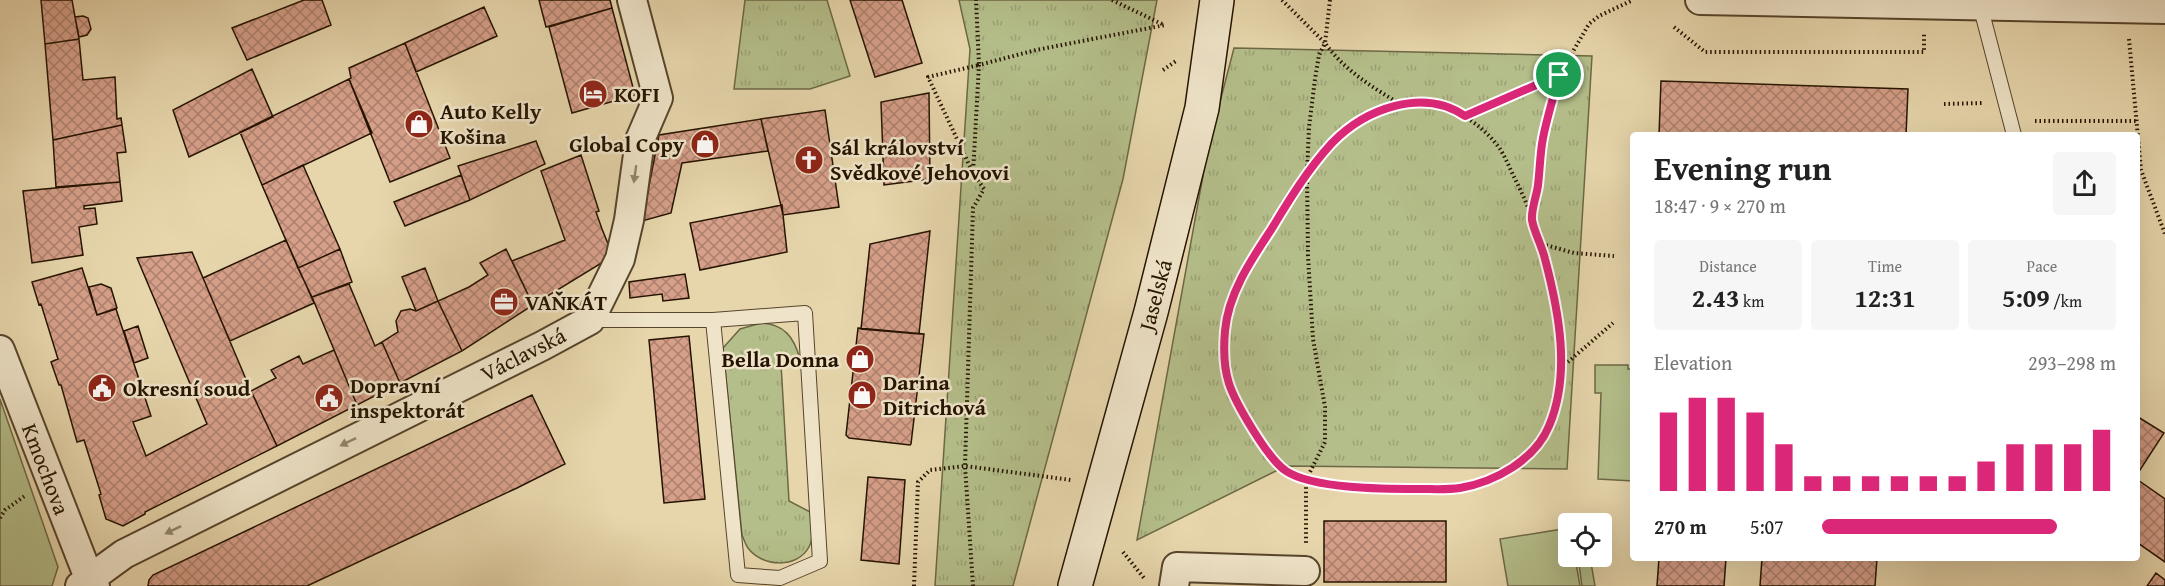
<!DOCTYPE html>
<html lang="en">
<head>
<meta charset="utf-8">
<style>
	body { margin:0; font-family:"Gentium Book Plus",serif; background:#f6f6f6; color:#222; height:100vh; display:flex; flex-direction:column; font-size:22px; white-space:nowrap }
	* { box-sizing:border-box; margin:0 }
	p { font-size:20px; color:#767676 }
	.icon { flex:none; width:33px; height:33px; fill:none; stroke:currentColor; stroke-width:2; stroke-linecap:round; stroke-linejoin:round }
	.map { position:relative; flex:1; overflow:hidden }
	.drawer { position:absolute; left:1630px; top:132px; width:510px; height:429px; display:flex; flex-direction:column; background:#fff; border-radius:6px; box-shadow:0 6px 24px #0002 }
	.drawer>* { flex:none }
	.buttons { position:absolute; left:1558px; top:513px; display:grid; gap:12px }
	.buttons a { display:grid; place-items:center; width:54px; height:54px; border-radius:6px; background:#fff; box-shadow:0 6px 24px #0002; font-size:30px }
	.pin { position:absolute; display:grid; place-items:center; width:51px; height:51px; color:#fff; margin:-26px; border:3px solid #fff; border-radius:50%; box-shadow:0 2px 6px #0007 }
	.round { display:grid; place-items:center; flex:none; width:63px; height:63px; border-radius:6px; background:#f6f6f6 }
	.head { display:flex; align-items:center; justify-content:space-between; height:102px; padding:0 24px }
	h1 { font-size:33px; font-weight:600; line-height:45px }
	.metrics { display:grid; grid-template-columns:repeat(3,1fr); gap:9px; height:102px; padding:6px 24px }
	.metrics div { display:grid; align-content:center; border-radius:6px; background:#f6f6f6; text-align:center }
	.metrics b { font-size:26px; font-weight:600 }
	.metrics small { font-size:16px; font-weight:400 }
	.metrics p { font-size:16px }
	.chart { height:168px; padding:12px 24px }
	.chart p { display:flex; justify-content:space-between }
	.chart svg { width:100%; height:108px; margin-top:6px; stroke:#db2777; stroke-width:6 }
	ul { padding:0 24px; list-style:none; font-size:20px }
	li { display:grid; grid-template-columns:96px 72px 1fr; align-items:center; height:45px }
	li i { height:15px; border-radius:8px; background:#db2777 }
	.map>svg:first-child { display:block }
	.grass { fill:#b4be8a; stroke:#6c6845; stroke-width:1.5 }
	.park { fill:url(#park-tufts); stroke:#6c6845; stroke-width:1.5 }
	.building { fill:url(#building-cross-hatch); stroke:#251300; stroke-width:1.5 }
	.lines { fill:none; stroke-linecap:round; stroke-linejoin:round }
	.lane-casing { stroke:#56442b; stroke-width:16 }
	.street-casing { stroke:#56442b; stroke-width:32 }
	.secondary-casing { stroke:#251300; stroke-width:36 }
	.path { stroke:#251300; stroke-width:4; stroke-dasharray:1.5 3; stroke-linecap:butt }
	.lane { stroke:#efe4c9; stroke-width:14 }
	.street { stroke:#efe4c9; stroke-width:28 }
	.secondary { stroke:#efe4c9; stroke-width:33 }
	.oneway { fill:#94866f }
	.route-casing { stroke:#fff; stroke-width:12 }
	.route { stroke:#db2777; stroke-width:8 }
	.labels { text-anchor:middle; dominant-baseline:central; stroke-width:5; stroke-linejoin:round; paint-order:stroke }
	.poi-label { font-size:22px; font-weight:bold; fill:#251300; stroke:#efe4c9; text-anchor:start }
	.street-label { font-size:22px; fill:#251300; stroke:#efe4c9 }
</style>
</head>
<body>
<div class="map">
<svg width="2165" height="586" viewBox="0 0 2165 586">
	<defs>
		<pattern id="park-tufts" width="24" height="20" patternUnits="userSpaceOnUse" patternTransform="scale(1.5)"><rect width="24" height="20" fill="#b4be8a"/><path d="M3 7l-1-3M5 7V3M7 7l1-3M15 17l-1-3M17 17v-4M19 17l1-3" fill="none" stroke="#9ba275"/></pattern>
		<pattern id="building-cross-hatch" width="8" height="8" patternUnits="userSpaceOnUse" patternTransform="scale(1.5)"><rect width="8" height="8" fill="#d69f89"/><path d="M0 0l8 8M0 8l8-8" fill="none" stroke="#ad806e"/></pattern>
	</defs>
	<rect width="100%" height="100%" fill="#e7d6ac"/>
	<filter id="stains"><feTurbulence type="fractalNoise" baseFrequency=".00333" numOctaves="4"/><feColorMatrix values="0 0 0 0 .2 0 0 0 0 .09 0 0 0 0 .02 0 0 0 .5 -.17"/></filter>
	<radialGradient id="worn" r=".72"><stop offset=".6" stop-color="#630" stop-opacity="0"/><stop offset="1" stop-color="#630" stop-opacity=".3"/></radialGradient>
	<!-- grass -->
	<path class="grass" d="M1595,365H1628V369H1633V481L1598,479L1601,393H1595Z
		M0,399L58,567L52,586H0Z
		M1569,528V556L1575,557L1580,586H1508L1500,539Z
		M1578,557H1590L1595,586H1582Z"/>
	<!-- park -->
	<path class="park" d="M745,0H827L850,76L810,89H734Z
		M959,0H1157L1123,179L1013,586H935L970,49Z
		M1234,48L1592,56L1567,469L1286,466L1137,540L1208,148Z
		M761,323C784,324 794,337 800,359L781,364L789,501L814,514C813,524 814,538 809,547C797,569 762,567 748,548C745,544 744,539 742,535L723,348L740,329Z"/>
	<!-- building -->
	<path class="building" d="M41,0H72L79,39L45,44Z
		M304,0H322L331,25L247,60L232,28Z
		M539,0H610L612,8L546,27Z
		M850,0H902L922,63L875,77Z
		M484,7L497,36L416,72L405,43Z
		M612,8L635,95L572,113L549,27Z
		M83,16L88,18L91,29L87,35L79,37L75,17Z
		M79,39L83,80L115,77L117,119L121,118L122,125L53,140L45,44Z
		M405,43L450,158L390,182L349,79L351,78L349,68Z
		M252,69L273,117L189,157L173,110Z
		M349,79L372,133L262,185L240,132Z
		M1661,81L1908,89L1906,135H1659Z
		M929,93L930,179L884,185L881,102Z
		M825,110L839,207L783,215L761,119Z
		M761,119L768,151L682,163L671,213L642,221L659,135Z
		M122,125L126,152L117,153L120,182L56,187L53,140Z
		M536,141L545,164L470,200L458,166Z
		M581,155L599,211L596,212L602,229L613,256L533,305L512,261L565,240L541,171Z
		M303,165L340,249L298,268L262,185Z
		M461,175L470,200L405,226L394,202Z
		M120,182L122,201L84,206V209L95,208L97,224L79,227L83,255L32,263L23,191Z
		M782,205L787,252L700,270L690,223Z
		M930,231L919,334L861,329L870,244Z
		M286,240L314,303L230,341L203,278Z
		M340,249L352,282L312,297L298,268Z
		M506,249L533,305L462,351L438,301L469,287L488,275L480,263Z
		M192,252L251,391L277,446L145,512V514L123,526L106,519L99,495L101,494L84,440L77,442L61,385H59L51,362L58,359L41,304L39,305L32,282L82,268L97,315L116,309L151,416L133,422L146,456L207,424L137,258Z
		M425,268L438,301L416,311L402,277Z
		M685,274L689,298L663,301L662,294L630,298L629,282Z
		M101,284L111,288L117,308L97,315L89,287Z
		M349,284L375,346L382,342L400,383L357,405L312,297Z
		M438,301L462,351L400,383L382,342L398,332L396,321L401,311L410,309L416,311Z
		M138,326L148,358L134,363L124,331Z
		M858,328L924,334L911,444L910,445L849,438L846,435Z
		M689,336L705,499L664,503L649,340Z
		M334,350L357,405L277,446L251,391L276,378L271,370L299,356L303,364Z
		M532,395L565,464L517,488L307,586H148L149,580L153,575Z
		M2138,417L2164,433L2138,473Z
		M868,477L905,480L899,564L861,560Z
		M2138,480L2165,499V562L2138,543Z
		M1324,521H1446V582H1324Z
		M1659,558H1726L1724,586H1657Z
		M1762,558H1877L1875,586H1760Z
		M2156,573L2165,580V586H2147Z"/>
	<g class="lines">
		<!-- lane casing -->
		<g class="lane-casing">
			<path id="lane" d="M1980,5L2014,135
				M590,320H713L805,313L820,561L780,578L738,575L713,320"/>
		</g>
		<!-- street casing -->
		<g class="street-casing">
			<path id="street" d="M1700,0L2165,9
				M0,350L89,578L95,586
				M80,586L124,554L542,346L590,320L620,259L629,220L640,140L658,98L632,0
				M1174,586L1177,567L1305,571"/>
		</g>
		<!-- secondary casing -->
		<g class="secondary-casing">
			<path id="secondary" d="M1075,586L1151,312L1202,108L1217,0"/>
		</g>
		<!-- path -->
		<path class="path" d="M1112,0L1164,25
			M1282,0L1325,43L1319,55L1315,79L1309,127L1307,174L1308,256L1313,339L1325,407V442L1306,480V543
			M1330,0L1325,43C1344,70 1372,87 1400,104
			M1674,27L1705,52H1924V34
			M2129,39L2141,170L2165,234
			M1163,70L1176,61
			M1430,101C1459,111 1482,124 1500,149C1505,157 1509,166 1513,175C1546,239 1568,320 1560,393C1556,422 1528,462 1501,475C1463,494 1418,490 1376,488C1350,486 1308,486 1286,471C1269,459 1252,429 1241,411C1225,384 1221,359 1225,328C1227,317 1230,304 1234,294C1238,282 1247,270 1254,259C1276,219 1300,178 1332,144C1341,134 1356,124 1368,116C1386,105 1409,103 1430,101Z
			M1944,104L1982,103
			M1465,116L1558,75
			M2035,121H2137
			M972,171L928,77L979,65L976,0
			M1533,219L1542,139L1559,75L1589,24L1599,16L1633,0
			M1542,244L1574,253L1614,256
			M1561,368L1613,323
			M0,518L5,510L26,495
			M1123,552L1144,578
			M914,586L918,482L930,470L965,466L973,208L984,189L973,173L979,65L1036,50L1165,25
			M973,586L965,466L1071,480"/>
		<!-- lane -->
		<use href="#lane" class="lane"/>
		<!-- street -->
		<use href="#street" class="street"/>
		<!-- secondary -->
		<use href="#secondary" class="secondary"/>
	</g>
	<!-- one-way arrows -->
	<defs><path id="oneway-solid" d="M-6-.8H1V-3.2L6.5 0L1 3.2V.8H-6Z" transform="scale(1.5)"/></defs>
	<g class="oneway">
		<use href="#oneway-solid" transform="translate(635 174) rotate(98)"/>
		<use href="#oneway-solid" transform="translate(348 442) rotate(154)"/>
		<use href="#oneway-solid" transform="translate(173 530) rotate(154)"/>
	</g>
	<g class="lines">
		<!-- route casing -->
		<g class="route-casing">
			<path id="route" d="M1559,75C1554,96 1547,117 1543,138C1540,153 1540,169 1538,185C1537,195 1531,209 1532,220C1534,232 1542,246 1545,259C1559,312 1571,374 1549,426C1535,460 1495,482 1460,488C1447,490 1432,489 1419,489C1386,489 1313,489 1286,471C1273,462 1261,443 1253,430C1230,393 1221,375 1225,331C1228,294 1251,260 1271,230C1289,200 1308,169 1332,143C1365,109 1423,87 1465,116Z"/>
		</g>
		<!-- route -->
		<use href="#route" class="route"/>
	</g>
	<!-- icons -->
	<defs>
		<g id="hotel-disc" transform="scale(1.5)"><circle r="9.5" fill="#8f2418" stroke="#efe4c9"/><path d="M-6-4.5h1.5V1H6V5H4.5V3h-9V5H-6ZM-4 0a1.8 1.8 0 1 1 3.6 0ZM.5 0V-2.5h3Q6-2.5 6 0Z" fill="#fff"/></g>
		<g id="shop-disc" transform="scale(1.5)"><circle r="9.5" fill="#8f2418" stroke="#efe4c9"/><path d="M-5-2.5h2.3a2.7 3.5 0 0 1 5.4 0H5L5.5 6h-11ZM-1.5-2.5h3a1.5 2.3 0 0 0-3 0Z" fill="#fff"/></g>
		<g id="church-disc" transform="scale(1.5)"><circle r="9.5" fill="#8f2418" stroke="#efe4c9"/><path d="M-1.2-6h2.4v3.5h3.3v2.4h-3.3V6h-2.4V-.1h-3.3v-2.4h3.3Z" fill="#fff"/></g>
		<g id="office-disc" transform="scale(1.5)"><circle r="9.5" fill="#8f2418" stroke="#efe4c9"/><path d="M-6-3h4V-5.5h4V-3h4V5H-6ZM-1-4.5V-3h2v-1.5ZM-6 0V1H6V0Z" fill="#fff"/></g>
		<g id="civic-disc" transform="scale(1.5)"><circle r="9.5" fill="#8f2418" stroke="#efe4c9"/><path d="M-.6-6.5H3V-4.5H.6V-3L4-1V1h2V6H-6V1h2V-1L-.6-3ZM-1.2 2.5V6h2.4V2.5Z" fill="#fff"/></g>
	</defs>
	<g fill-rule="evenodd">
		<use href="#hotel-disc" x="593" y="94"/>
		<use href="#shop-disc" x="419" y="124"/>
		<use href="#shop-disc" x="705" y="144"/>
		<use href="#church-disc" x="809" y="160"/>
		<use href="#office-disc" x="504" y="302"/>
		<use href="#shop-disc" x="860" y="359"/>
		<use href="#civic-disc" x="102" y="388"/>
		<use href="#shop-disc" x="862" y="395"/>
		<use href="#civic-disc" x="329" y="398"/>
	</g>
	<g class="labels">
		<!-- poi labels -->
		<g class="poi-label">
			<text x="614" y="94">KOFI</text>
			<text x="440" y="111">Auto Kelly<tspan x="440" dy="25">Košina</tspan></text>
			<text x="684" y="144" text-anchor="end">Global Copy</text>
			<text x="830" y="147">Sál království<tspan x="830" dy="25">Svědkové Jehovovi</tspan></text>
			<text x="525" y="302">VAŇKÁT</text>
			<text x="839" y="359" text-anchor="end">Bella Donna</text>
			<text x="883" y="382">Darina<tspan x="883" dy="25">Ditrichová</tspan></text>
			<text x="350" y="385">Dopravní<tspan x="350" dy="25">inspektorát</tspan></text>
			<text x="123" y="388">Okresní soud</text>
		</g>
		<!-- street labels -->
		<g class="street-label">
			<text transform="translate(1155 295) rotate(-75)">Jaselská</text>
			<text transform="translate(523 354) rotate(-27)">Václavská</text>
			<text transform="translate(46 469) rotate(69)">Kmochova</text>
		</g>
	</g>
	<rect width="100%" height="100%" filter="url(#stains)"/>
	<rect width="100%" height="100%" fill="url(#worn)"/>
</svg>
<div class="buttons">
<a><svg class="icon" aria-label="locate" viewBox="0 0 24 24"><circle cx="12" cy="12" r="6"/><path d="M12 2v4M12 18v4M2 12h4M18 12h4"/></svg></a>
</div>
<div class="pin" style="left:1559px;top:75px;background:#1e9e55"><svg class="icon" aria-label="arrive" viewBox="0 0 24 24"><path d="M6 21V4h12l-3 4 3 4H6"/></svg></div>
<section class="drawer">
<div class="head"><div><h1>Evening run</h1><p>18:47 · 9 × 270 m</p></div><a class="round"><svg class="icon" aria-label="share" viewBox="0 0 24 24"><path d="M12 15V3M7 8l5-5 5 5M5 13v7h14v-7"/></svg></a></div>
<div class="metrics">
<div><p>Distance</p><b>2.43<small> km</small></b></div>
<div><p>Time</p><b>12:31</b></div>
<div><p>Pace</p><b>5:09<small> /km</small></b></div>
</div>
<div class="chart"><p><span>Elevation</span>293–298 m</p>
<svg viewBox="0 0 160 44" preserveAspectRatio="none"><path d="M5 44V12M15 44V6M25 44V6M35 44V12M45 44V25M55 44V38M65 44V38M75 44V38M85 44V38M95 44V38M105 44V38M115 44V32M125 44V25M135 44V25M145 44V25M155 44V19"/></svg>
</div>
<ul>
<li><b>270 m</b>5:07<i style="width:80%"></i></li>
</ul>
</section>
</div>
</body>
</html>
